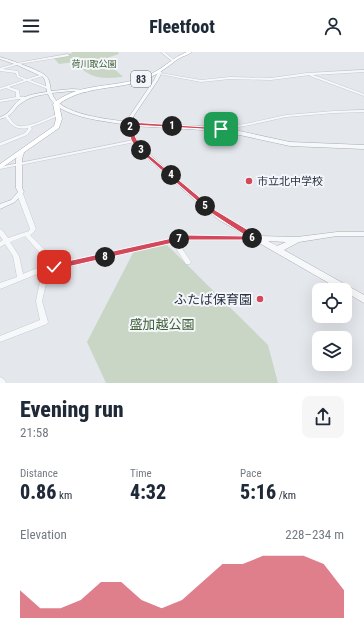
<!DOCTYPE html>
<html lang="en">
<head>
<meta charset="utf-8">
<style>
	body { margin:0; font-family:"Roboto Condensed","Noto Sans JP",sans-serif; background:#f6f6f7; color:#1f2937; height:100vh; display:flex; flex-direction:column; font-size:15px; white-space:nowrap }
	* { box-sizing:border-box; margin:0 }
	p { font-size:13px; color:#747a83 }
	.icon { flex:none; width:22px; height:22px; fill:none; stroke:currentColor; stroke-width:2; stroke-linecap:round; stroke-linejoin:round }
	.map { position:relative; height:331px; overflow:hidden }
	.drawer { display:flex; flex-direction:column; background:#fff; flex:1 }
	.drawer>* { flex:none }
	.buttons { position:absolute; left:312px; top:231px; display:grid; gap:8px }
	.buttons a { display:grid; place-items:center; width:40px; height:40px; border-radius:8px; background:#fff; box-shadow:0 4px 16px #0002; font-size:20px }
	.pin { position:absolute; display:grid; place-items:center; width:34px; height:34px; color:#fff; margin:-17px; border-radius:8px; box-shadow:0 2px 6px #0006 }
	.km { position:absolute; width:20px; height:20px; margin:-10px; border-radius:50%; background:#222; color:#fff; font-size:11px; line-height:20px; text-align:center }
	.round { display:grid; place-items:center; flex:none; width:42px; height:42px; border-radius:8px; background:#f6f6f7 }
	.overview { display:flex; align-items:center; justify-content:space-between; height:68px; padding:0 20px }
	h1 { font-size:22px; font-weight:800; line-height:30px }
	.metrics { display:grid; grid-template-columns:repeat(3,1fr); gap:6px; height:68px; padding:4px 20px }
	.metrics div { display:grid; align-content:center }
	.metrics b { font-size:20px; font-weight:800 }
	.metrics small { font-size:11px; font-weight:400 }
	.metrics p { font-size:11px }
	.chart { height:112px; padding:8px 20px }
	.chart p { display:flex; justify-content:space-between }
	.chart svg { width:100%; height:72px; margin-top:4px; fill:#d1495b; opacity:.7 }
	header { display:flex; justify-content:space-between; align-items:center; height:52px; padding:0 20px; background:#fff; font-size:18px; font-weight:800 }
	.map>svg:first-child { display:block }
	.green { fill:#c9d6c5 }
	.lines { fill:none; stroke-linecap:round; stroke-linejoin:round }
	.minor-casing { stroke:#a9aeb7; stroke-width:0.5 }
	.tertiary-casing { stroke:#a9aeb7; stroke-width:1 }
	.primary-casing { stroke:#a3abb8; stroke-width:1 }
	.minor { fill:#f7f8fa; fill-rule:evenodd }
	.tertiary { fill:#f7f8fa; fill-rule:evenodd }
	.primary { fill:#fff; fill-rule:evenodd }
	.route { fill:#d1495b; stroke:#fff }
	.poi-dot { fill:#d1495b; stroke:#f4f6f9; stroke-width:1.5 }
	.labels { text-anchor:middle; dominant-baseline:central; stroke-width:4; stroke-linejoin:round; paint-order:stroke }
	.far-park-label { font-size:9px; fill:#3f6138; stroke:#f4f6f9 }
	.shield { fill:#f4f6f9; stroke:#676e7b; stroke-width:1 }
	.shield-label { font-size:10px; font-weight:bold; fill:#2b3445 }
	.poi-label { font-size:11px; fill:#2b3445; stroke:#f4f6f9; text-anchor:start }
	.near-poi-label { font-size:13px; fill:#2b3445; stroke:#f4f6f9; text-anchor:end }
	.near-park-label { font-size:13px; fill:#3f6138; stroke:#f4f6f9 }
</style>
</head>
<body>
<header><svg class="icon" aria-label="menu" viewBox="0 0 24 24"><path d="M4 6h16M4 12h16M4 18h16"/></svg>Fleetfoot<svg class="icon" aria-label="person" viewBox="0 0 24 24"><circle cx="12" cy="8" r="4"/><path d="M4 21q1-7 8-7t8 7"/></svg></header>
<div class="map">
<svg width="364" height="331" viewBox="0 0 364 331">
	<rect width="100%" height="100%" fill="#e4e7ec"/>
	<!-- green -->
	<path class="green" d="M71,0H118L119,2L104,7L123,25C100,27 91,27 74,10L59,12L53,5L73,1Z
		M165,191L268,293L278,331H106L87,290L134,199Z"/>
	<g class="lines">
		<!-- minor casing -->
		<g class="minor-casing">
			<path id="minor" d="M161,0H164L174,8L172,9Z
				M68,2L69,4L19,12L3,17L18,19L19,24L27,27L43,22V24L30,28L51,36L48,37L27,29L9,35L19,38L20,45H26L28,46L27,47H18L0,50V48L16,45V40L6,36L0,38V36L24,28L17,25L16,21L0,19V16L17,11Z
				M364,18V20L313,23L364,42V44L310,24V23L271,28L230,27L201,30L159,22L160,21L201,28L230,25L271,26L307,21Z
				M364,58V60L334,61L286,65L250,73L221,78L219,77L221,76L250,71L286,63L334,59Z
				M57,62L60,63L44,70L31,75L32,77L27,83L0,94V91L25,81L28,77V76C15,78 13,74 5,65V63H7C10,66 13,71 16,73C25,78 48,66 57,62Z
				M134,88L136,89L135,90L0,117V115Z
				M20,140L23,142L36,177L33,181L30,183L44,197L49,214L186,184H255L258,186L255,188H186L181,189L183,198L191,210L190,212H186L177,198L176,190L49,219L42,249L48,270L47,272L0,290V284L40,268L36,249L42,220L0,237V231L17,225L13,204L5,192L0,195V190L3,188L0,184V177L2,178L8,186L29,179L30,177L17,142ZM25,184L39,200L42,215L35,217L23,222L19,204L10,190Z
				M0,325L5,328L6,331H0Z"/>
		</g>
		<!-- tertiary casing -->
		<g class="tertiary-casing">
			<path id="tertiary" d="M0,5C10,8 40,18 46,24C50,28 50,34 51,39L72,37L87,38L88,39L86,40L72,39L52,41C58,63 109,67 128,70L129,65L154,28L158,20L160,19L162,20L158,28L133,65V71L221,75L290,90L364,93V97L290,94L221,79L133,74V79L140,94L201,148L223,164L258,184L297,185L337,180H364V184H337L299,190L284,198L364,243V251L345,240V238H341L219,168L197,150L136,96L127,79L128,73C106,69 56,66 48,42C39,43 30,45 23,50C12,57 15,63 0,67V65C10,62 12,54 19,48C27,43 38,41 47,40L45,28L43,25L17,13L0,7ZM268,189L286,190L277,194Z
				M21,99L24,101L22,107V136L24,140L15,150L0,157V152L11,148L18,140L16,136V107L18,101Z"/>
		</g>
		<!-- primary casing -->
		<g class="primary-casing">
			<path id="primary" d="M187,0H192C188,3 183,4 178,7C166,16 156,24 141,29C113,38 83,34 59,52L62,67L59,76L0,117V112L54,74L56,67L53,52C76,31 111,36 138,27C145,25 152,22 158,18C168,12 176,4 187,0Z"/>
		</g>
		<!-- minor -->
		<use href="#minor" class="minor"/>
		<!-- tertiary -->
		<use href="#tertiary" class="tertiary"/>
		<!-- primary -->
		<use href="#primary" class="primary"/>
	</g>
	<!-- route -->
	<path class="route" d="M130,70L222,76L221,78L132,73C135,87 139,93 149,103L215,158L258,184V188H186L54,218L52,217L51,215L54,212L186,183L246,184L211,161L136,96L131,88L127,72Z"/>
	<!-- markers -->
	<g class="poi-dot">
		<circle cx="249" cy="129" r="4"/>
		<circle cx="260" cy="247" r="4"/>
	</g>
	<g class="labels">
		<!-- far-park labels -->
		<g class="far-park-label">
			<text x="94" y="12">荷川取公園</text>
		</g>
		<!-- shield labels -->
		<rect class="shield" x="131" y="19" width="20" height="16" rx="3"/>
		<g class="shield-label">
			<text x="141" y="27">83</text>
		</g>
		<!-- poi labels -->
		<g class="poi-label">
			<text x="257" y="129">市立北中学校</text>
		</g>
		<!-- near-poi labels -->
		<g class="near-poi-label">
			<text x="252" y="247">ふたば保育園</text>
		</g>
		<!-- near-park labels -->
		<g class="near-park-label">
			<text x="162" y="272">盛加越公園</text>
		</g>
	</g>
</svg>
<div class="buttons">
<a><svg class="icon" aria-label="locate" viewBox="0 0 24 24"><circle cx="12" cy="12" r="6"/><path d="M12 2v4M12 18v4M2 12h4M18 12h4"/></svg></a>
<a><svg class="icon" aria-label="layers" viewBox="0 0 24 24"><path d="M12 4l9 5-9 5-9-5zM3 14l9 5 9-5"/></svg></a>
</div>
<div class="pin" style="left:221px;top:77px;background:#1e9e55"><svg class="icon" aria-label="arrive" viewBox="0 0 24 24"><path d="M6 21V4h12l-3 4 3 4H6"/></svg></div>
<div class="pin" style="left:54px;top:215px;background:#d93025"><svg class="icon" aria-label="check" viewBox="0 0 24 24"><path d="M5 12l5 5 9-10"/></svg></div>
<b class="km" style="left:172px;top:74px">1</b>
<b class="km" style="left:130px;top:75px">2</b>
<b class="km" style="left:141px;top:98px">3</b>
<b class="km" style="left:171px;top:123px">4</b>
<b class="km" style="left:205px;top:154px">5</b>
<b class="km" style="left:252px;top:186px">6</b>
<b class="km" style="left:179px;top:187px">7</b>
<b class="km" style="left:105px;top:205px">8</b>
</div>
<section class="drawer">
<div class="overview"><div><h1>Evening run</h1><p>21:58</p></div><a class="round"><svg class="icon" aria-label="share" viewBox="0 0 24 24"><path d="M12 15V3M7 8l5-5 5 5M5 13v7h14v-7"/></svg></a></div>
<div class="metrics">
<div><p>Distance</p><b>0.86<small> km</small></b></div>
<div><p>Time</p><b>4:32</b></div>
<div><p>Pace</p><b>5:16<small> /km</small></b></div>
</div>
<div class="chart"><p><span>Elevation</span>228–234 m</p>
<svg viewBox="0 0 160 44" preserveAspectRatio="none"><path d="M0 44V27L10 38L20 38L30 33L40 22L50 22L60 33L70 38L80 33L90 22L100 11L110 11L120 6L130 6L140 6L150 11L160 27V44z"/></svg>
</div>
</section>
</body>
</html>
